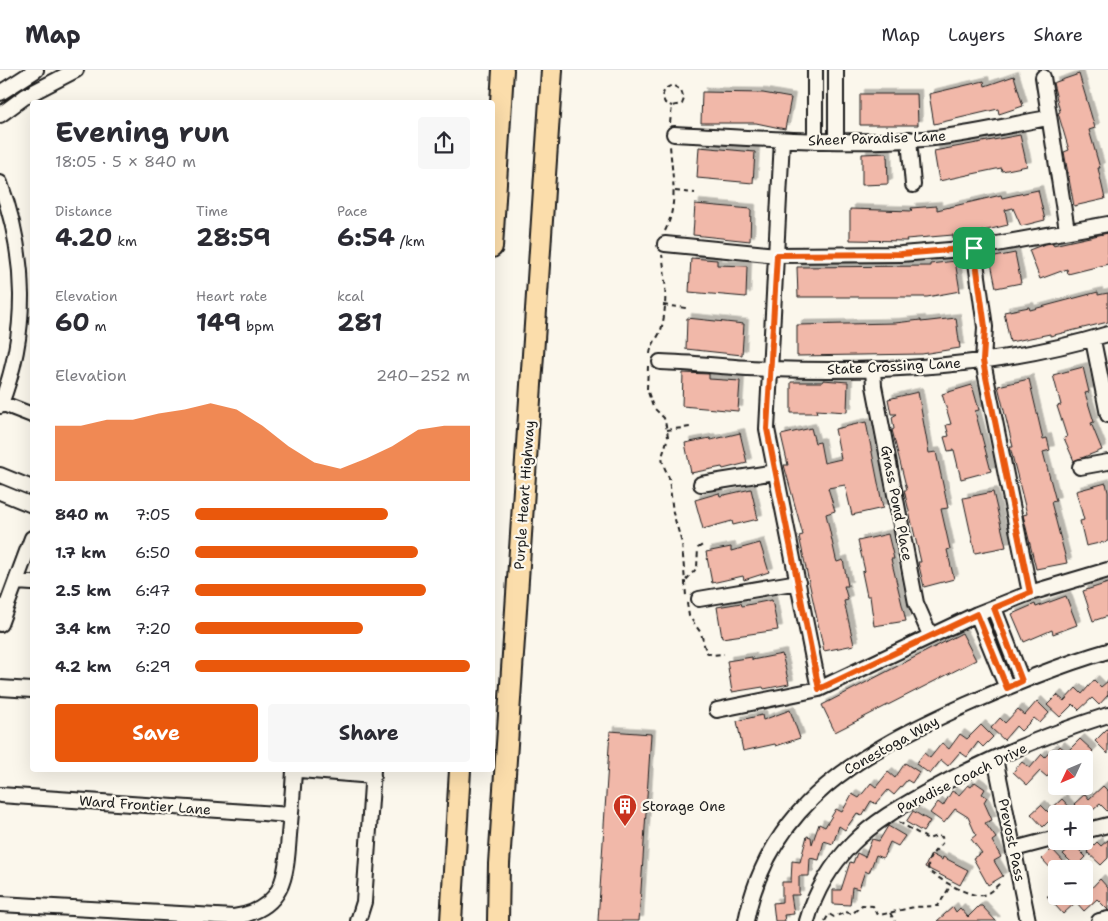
<!DOCTYPE html>
<html lang="en">
<head>
<meta charset="utf-8">
<style>
	body { margin:0; font-family:"Shantell Sans",sans-serif; background:#f7f7f7; color:#2b2b33; height:100vh; display:flex; flex-direction:column; font-size:19px; white-space:nowrap }
	* { box-sizing:border-box; margin:0 }
	p { font-size:16px; color:#7c7c81 }
	.icon { flex:none; width:28px; height:28px; fill:none; stroke:currentColor; stroke-width:2; stroke-linecap:round; stroke-linejoin:round }
	.map { position:relative; flex:1; overflow:hidden }
	.details { position:absolute; left:30px; top:30px; width:465px; height:672px; display:flex; flex-direction:column; background:#fff; border-radius:5px; box-shadow:0 5px 20px #0002 }
	.details>* { flex:none }
	.needle { width:32px; rotate:226deg }
	.buttons { position:absolute; left:1048px; top:680px; display:grid; gap:10px }
	.buttons a { display:grid; place-items:center; width:45px; height:45px; border-radius:5px; background:#fff; box-shadow:0 5px 20px #0002; font-size:25px }
	.pin { position:absolute; display:grid; place-items:center; width:42px; height:42px; color:#fff; margin:-21px; border-radius:10px; box-shadow:0 2px 8px #0006 }
	.round { display:grid; place-items:center; flex:none; width:52px; height:52px; border-radius:5px; background:#f7f7f7 }
	.headline { display:flex; align-items:center; justify-content:space-between; height:85px; padding:0 25px }
	h1 { font-size:28px; font-weight:700; line-height:38px }
	.figures { display:grid; grid-template-columns:repeat(3,1fr); gap:8px; height:85px; padding:5px 25px }
	.figures div { display:grid; align-content:center }
	.figures b { font-size:25px; font-weight:700 }
	.figures small { font-size:14px; font-weight:400 }
	.figures p { font-size:14px }
	.chart { height:140px; padding:10px 25px }
	.chart p { display:flex; justify-content:space-between }
	.chart svg { width:100%; height:90px; margin-top:5px; fill:#ea580c; opacity:.7 }
	.cta { display:flex; gap:10px; margin-top:auto; padding:10px 25px }
	.cta a { flex:1; height:58px; border-radius:5px; background:#ea580c; color:#fff; font-size:20px; font-weight:700; line-height:58px; text-align:center }
	.cta a+a { background:#f7f7f7; color:#2b2b33 }
	ul { padding:0 25px; list-style:none; font-size:16px }
	li { display:grid; grid-template-columns:80px 60px 1fr; align-items:center; height:38px }
	li i { height:12px; border-radius:6px; background:#ea580c }
	header { display:flex; align-items:center; gap:30px; box-sizing:border-box; height:70px; padding:0 25px; background:#fff; border-bottom:1px solid #e1e1e2 }
	header strong { font-size:24px }
	nav { display:flex; gap:28px; margin-inline-start:auto; font-size:18px }
	.map>svg:first-child { display:block }
	.building { fill:#f1b8a9; stroke:#1c1c1c; filter:url(#shadow) }
	.lines { fill:none; stroke-linecap:round; stroke-linejoin:round }
	.minor-casing { stroke:#1c1c1c; stroke-width:18 }
	.highway-casing { stroke:#1c1c1c; stroke-width:24 }
	.path { stroke:#1c1c1c; stroke-width:2; stroke-dasharray:5 4; stroke-linecap:butt }
	.minor { stroke:#fbf7ec; stroke-width:14 }
	.highway { stroke:#fbddab; stroke-width:20 }
	.route-casing { stroke:#fff; stroke-width:10 }
	.route { stroke:#ea580c; stroke-width:6 }
	.labels { text-anchor:middle; dominant-baseline:central; stroke-width:4.5; stroke-linejoin:round; paint-order:stroke }
	.street-label { font-size:14px; fill:#1c1c1c; stroke:#fbf7ec }
	.poi-label { font-size:14px; fill:#1c1c1c; stroke:#fbf7ec; text-anchor:start }
</style>
</head>
<body>
<header>
<strong>Map</strong>
<nav><a>Map</a><a>Layers</a><a>Share</a></nav>
</header>
<div class="map">
<svg width="1108" height="851" viewBox="0 0 1108 851">
	<defs>
		<filter id="shadow"><feDropShadow dx="4.5" dy="-4.5" stdDeviation="0" flood-color="#0004"/></filter>
	</defs>
	<rect width="100%" height="100%" fill="#fbf7ec"/>
	<filter id="ink" filterUnits="userSpaceOnUse"><feTurbulence type="fractalNoise" baseFrequency=".02" numOctaves="2"/><feDisplacementMap in="SourceGraphic" scale="10" xChannelSelector="R" yChannelSelector="G"/><feConvolveMatrix kernelMatrix="1 2 1 2 8 2 1 2 1" color-interpolation-filters="sRGB"/></filter>
	<g filter="url(#ink)">
		<!-- building -->
		<path class="building" d="M1079,4L1095,58L1089,60L1100,98H1098L1105,129L1074,136L1064,82L1069,80L1058,43L1060,42L1053,13Z
			M1014,6L1023,36L999,44L998,39L934,54L929,24L984,11L985,16Z
			M702,22L763,23L791,28L785,59L756,53H701Z
			M860,24H917L918,55H860Z
			M1020,65L1027,96L1002,101L1001,98L939,111L934,81Z
			M699,77L755,82L753,113L697,108Z
			M887,83L888,114L862,115V84Z
			M1038,120L1045,150L1021,156L1013,138L1005,140L1008,155L953,168V165L906,169L907,171L850,170V139L912,141L911,138L937,136V140L1001,125L1002,128Z
			M695,134L751,139L750,171L693,165Z
			M1108,163V194L1068,204L1067,199L1040,209L1029,180L1045,174L1053,173V175Z
			M1015,183L1021,213L996,218L990,188Z
			M691,188L717,190V195L747,196L746,227L689,222Z
			M955,191L960,221L927,227H798L797,197L930,196V194Z
			M1098,222V225L1108,223V252L1050,266V264L1010,272L1004,242L1029,237L1030,240Z
			M687,248L744,254L742,285L686,279Z
			M956,248L960,278L922,284L797,286V255L895,253L921,250V252Z
			M1083,297L1089,322L1085,323L1094,352L1091,353L1102,380L1074,391L1064,368L1067,367L1057,336L1061,335L1053,305Z
			M683,303L709,304V309L740,311L738,341L682,336Z
			M1029,309L1043,369L1047,368L1050,380L1043,382L1056,431L1051,432L1067,493L1036,499L1023,445L1027,444L1010,377H1013L998,316Z
			M823,310L848,312L847,342L816,340L817,343H791V312H823Z
			M972,315L979,340L975,341L991,401L961,409L954,380L948,381L944,367L949,366L946,355L951,354L942,324Z
			M918,322L929,383L936,382L948,438L941,439L950,479L947,480L954,509L924,517L918,492H921L904,420H907L892,360L894,359L892,347L897,344H891L888,329Z
			M866,352L883,438L852,445L845,415L828,418L835,441L826,444L836,489L837,492L843,490L848,516H844L848,530L844,531L854,575L824,581L799,466L803,465L784,395H788L781,365L811,358L815,373L820,372L824,393L841,389L835,359Z
			M740,363L747,393L723,399L722,397L691,403L685,373L710,368L711,370Z
			M1106,413L1108,422V471L1086,476L1080,451L1084,450L1076,421Z
			M751,419L758,449L733,455L732,451L703,459L695,430L719,423L720,426Z
			M993,422L1006,477L975,483L963,428Z
			M888,464L894,489H891L906,551L874,556L870,526H867L862,502L865,501L858,471Z
			M760,473L769,502L744,510L743,506L712,513L706,482L731,477V481Z
			M1108,513V546L1093,551L1083,521Z
			M1066,526L1077,555L1053,564L1052,560L1024,572L1012,544L1035,534L1036,537Z
			M772,530L778,560L722,568L717,537L741,533L742,536Z
			M962,563L976,590L835,662L822,635Z
			M782,584L789,614L764,619L763,617L732,622L727,591L752,587V590Z
			M1094,610L1101,617L1108,611V625L1099,635L1092,628L1079,640L1073,634L1060,647L1047,635L1057,625L1064,631L1076,618L1082,624Z
			M1037,631L1049,643L1040,653L1034,648L1021,661L1016,656L1004,670L991,658L1000,648L1005,653L1018,639L1025,645Z
			M790,640L800,668L776,676L775,674L743,681L737,651L762,645L763,650Z
			M981,655L993,667L983,677L978,672L967,687L960,682L948,696L941,690L930,704L916,694L924,683L930,688L942,673L949,679L960,664L967,669Z
			M1108,658V684L1095,671Z
			M610,661L651,664L639,851H598Z
			M1080,669L1093,681L1085,689H1056V696L1047,707L1040,701L1027,715L1013,702L1022,692L1030,698L1042,684L1045,687L1053,678L1056,681L1060,676L1067,682Z
			M905,693L919,702L912,713L907,710L894,725L888,720L876,734L871,731L862,746L857,743L845,760L839,756L833,774L824,771L819,790L810,788L809,806H799V825H791L794,844L784,845L785,851H775L773,833L782,832V812H791L792,791L800,792L807,766L811,767L812,774L819,754L825,757L836,739L842,742L852,724L859,728L871,713L876,717L888,702L895,708Z
			M975,712L985,719L982,724L987,727L984,732L992,750L985,753L996,768L992,771L1001,787L994,791L1003,806L988,815L973,788L982,783L971,769L976,765L968,747L955,739L944,753L930,743L938,732L943,736L952,721L959,725L968,715L971,717Z
			M1103,716L1108,721V742L1100,734L1086,746L1074,734L1085,724L1089,729Z
			M1062,729L1076,744H1050L1053,747L1043,757L1031,744L1041,735L1048,742Z
			M913,741L930,751L923,762L906,752Z
			M888,756L905,766L898,776L890,772L883,788L876,785L869,803L865,801L859,819L852,817L850,835L833,834V820H841L850,792L853,793L857,783L865,787L872,769L879,771Z
			M1108,770V788L1101,795L1087,782L1097,772L1101,776Z
			M1074,775L1086,787L1076,797L1063,784Z
			M1052,779L1065,793L1056,799L1055,803L1042,789Z
			M931,784L942,790L943,787L968,800L960,815L925,797Z
			M1100,809L1108,818V840L1097,829L1084,841L1076,832L1063,844L1047,826H1084Z
			M979,836H982L996,851H937L953,837L956,842L960,838L968,847Z"/>
		<g class="lines">
			<!-- minor casing -->
			<g class="minor-casing">
				<path id="minor" d="M836,0V70
					M1043,7L1067,160
					M0,23L36,0
					M0,45L26,26L76,0
					M674,64C757,68 841,75 924,69C966,66 1007,55 1048,48
					M909,69L913,115
					M782,70L767,359L819,619
					M815,71V0
					M0,113C27,186 29,263 0,336
					M665,174L777,185L901,184L974,178L1108,154
					M974,178L985,257L983,291L986,307L1030,523
					M1093,270L1108,345
					M660,292C697,293 733,298 770,299C883,303 999,297 1108,264
					M873,299L874,316L916,533L930,565
					M1,333L32,345
					M1080,397L1108,392
					M0,405L32,418
					M701,414L775,402
					M0,422L32,435
					M17,512L32,513
					M699,529L798,512
					M994,538L1022,611
					M977,544L1007,618
					M0,554L32,468
					M0,618L32,620
					M717,640L819,619L977,544L1030,523L1108,500
					M995,688L1028,851
					M300,700L373,706
					M0,725L291,745
					M1084,761L1108,755
					M1014,779L1056,768
					M0,834L234,847C284,839 286,808 289,765C291,743 293,722 294,700
					M358,851L364,832L373,700
					M746,851C769,732 864,681 966,635C1012,615 1059,595 1108,581
					M807,851C815,822 832,794 853,773C874,752 900,737 925,723C983,691 1045,665 1108,645
					M1099,851L1108,849"/>
			</g>
			<!-- highway casing -->
			<g class="highway-casing">
				<path id="highway" d="M492,177L503,0
					M451,851L460,700
					M498,851L499,794L552,0"/>
			</g>
			<!-- path -->
			<path class="path" d="M670,53L672,36L682,34L684,29L681,20L672,15L665,19L662,26L665,33L672,36
				M675,121L695,123
				M665,161C679,133 672,106 670,75
				M663,235L686,238
				M650,284C651,273 660,267 662,256C667,238 666,204 662,185
				M648,296L647,319L653,337L664,348L667,360L668,367L662,387L663,394L669,408L673,443L682,473L686,526
				M667,360L690,357
				M686,510L697,498L698,478L704,474
				M687,533L689,546L701,563L706,582L712,585L724,584
				M899,752L928,769L937,766L942,767L943,772C936,781 925,788 929,801C939,809 970,828 983,825C991,823 996,816 1002,812
				M890,843L895,851
				M825,851L829,844L834,847L846,842L852,844L862,835L873,836L876,843L880,845L914,837L938,836L951,815"/>
			<!-- minor -->
			<use href="#minor" class="minor"/>
			<!-- highway -->
			<use href="#highway" class="highway"/>
		</g>
	</g>
	<g class="lines" filter="url(#ink)">
		<!-- route casing -->
		<g class="route-casing">
			<path id="route" d="M974,178L985,257L983,291L986,307L1030,523L994,538L1022,611L1007,618L977,544L819,619L767,359L777,185L901,184Z"/>
		</g>
		<!-- route -->
		<use href="#route" class="route"/>
	</g>
	<!-- icons -->
	<defs>
		<g id="building-pin" transform="scale(1.25)"><path d="M0 17L-7.5 6A9.5 9.5 0 1 1 7.5 6Z" fill="#c8321e" stroke="#fbf7ec"/><path d="M-4-6H4V6H1V3H-1V6H-4ZM-2.5-4.3h1.7v1.8h-1.7ZM.8-4.3h1.7v1.8H.8ZM-2.5-1h1.7V.8h-1.7ZM.8-1h1.7V.8H.8Z" fill="#fff"/></g>
	</defs>
	<g fill-rule="evenodd">
		<use href="#building-pin" x="625" y="736"/>
	</g>
	<g class="labels">
		<!-- street labels -->
		<g class="street-label">
			<text transform="translate(877 68) rotate(-2)">Sheer Paradise Lane</text>
			<text transform="translate(894 296) rotate(-3)">State Crossing Lane</text>
			<text transform="translate(524 425) rotate(-86)">Purple Heart Highway</text>
			<text transform="translate(897 433) rotate(79)">Grass Pond Place</text>
			<text transform="translate(891 675) rotate(-29)">Conestoga Way</text>
			<text transform="translate(962 708) rotate(-26)">Paradise Coach Drive</text>
			<text transform="translate(145 735) rotate(4)">Ward Frontier Lane</text>
			<text transform="translate(1012 770) rotate(78)">Prevost Pass</text>
		</g>
		<!-- poi labels -->
		<g class="poi-label">
			<text x="642" y="736">Storage One</text>
		</g>
	</g>
</svg>
<div class="buttons">
<a><svg class="needle" viewBox="-14 -14 28 28"><path d="M0-13l5 13h-10z" fill="#e53935"/><path d="M0 13l5-13h-10z" fill="#7c7c81"/></svg></a>
<a>+</a>
<a>−</a>
</div>
<div class="pin" style="left:974px;top:178px;background:#1e9e55"><svg class="icon" aria-label="arrive" viewBox="0 0 24 24"><path d="M6 21V4h12l-3 4 3 4H6"/></svg></div>
<section class="details">
<div class="headline"><div><h1>Evening run</h1><p>18:05 · 5 × 840 m</p></div><a class="round"><svg class="icon" aria-label="share" viewBox="0 0 24 24"><path d="M12 15V3M7 8l5-5 5 5M5 13v7h14v-7"/></svg></a></div>
<div class="figures">
<div><p>Distance</p><b>4.20<small> km</small></b></div>
<div><p>Time</p><b>28:59</b></div>
<div><p>Pace</p><b>6:54<small> /km</small></b></div>
</div>
<div class="figures">
<div><p>Elevation</p><b>60<small> m</small></b></div>
<div><p>Heart rate</p><b>149<small> bpm</small></b></div>
<div><p>kcal</p><b>281</b></div>
</div>
<div class="chart"><p><span>Elevation</span>240–252 m</p>
<svg viewBox="0 0 160 44" preserveAspectRatio="none"><path d="M0 44V17L10 17L20 14L30 14L40 11L50 9L60 6L70 9L80 17L90 27L100 35L110 38L120 33L130 27L140 19L150 17L160 17V44z"/></svg>
</div>
<ul>
<li><b>840 m</b>7:05<i style="width:70%"></i></li>
<li><b>1.7 km</b>6:50<i style="width:81%"></i></li>
<li><b>2.5 km</b>6:47<i style="width:84%"></i></li>
<li><b>3.4 km</b>7:20<i style="width:61%"></i></li>
<li><b>4.2 km</b>6:29<i style="width:100%"></i></li>
</ul>
<div class="cta"><a>Save</a><a>Share</a></div>
</section>
</div>
</body>
</html>
